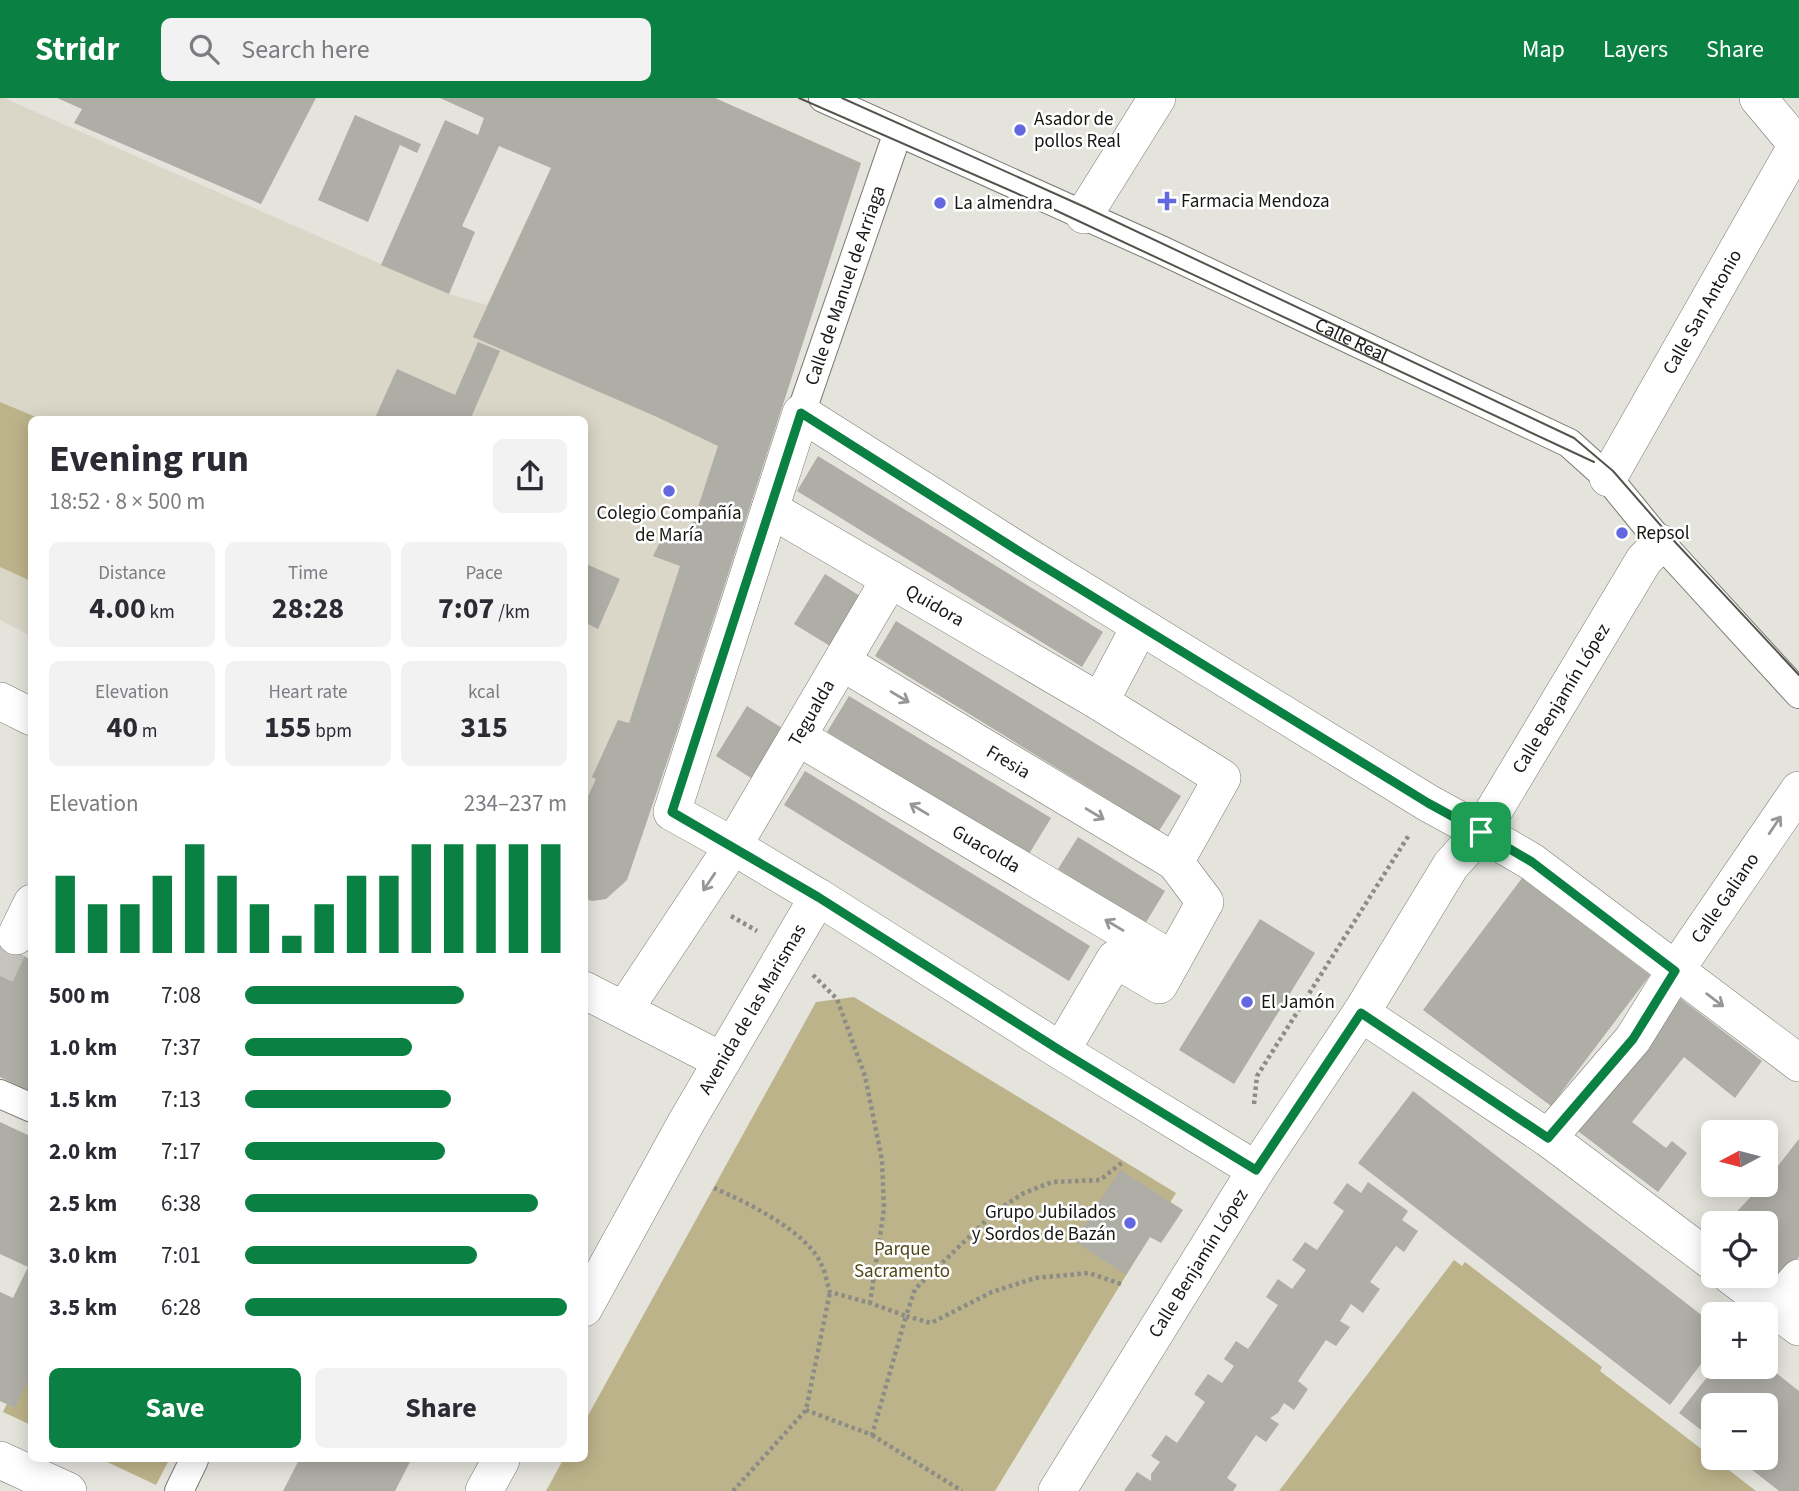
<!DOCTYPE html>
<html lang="en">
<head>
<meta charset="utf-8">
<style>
	body { margin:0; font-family:"Source Sans 3",sans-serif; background:#f2f2f3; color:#2b2b33; height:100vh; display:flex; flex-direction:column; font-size:26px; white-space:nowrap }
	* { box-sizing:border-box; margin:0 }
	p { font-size:23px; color:#7c7c81 }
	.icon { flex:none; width:38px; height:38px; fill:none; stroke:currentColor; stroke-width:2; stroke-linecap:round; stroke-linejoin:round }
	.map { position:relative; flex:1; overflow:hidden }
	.side { position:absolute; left:28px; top:318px; width:560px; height:1046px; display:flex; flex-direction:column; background:#fff; border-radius:10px; box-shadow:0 4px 18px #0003 }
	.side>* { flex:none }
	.needle { width:46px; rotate:263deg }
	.buttons { position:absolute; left:1701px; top:1022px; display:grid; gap:14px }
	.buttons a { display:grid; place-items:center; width:77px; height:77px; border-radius:10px; background:#fff; box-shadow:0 4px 18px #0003; font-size:35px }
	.pin { position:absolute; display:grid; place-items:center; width:60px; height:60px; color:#fff; margin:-30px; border-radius:14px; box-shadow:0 4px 10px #0006 }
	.round { display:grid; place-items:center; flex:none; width:74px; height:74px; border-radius:10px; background:#f2f2f3 }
	.overview { display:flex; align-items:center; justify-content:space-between; height:119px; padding:0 21px }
	h1 { font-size:38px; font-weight:700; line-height:52px }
	.figures { display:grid; grid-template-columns:repeat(3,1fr); gap:10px; height:119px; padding:7px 21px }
	.figures div { display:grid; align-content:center; border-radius:10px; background:#f2f2f3; text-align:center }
	.figures b { font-size:30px; font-weight:700 }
	.figures small { font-size:19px; font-weight:400 }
	.figures p { font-size:19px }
	.chart { height:196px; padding:14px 21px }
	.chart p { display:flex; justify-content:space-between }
	.chart svg { width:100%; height:126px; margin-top:7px; stroke:#0b8043; stroke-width:6 }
	.primary-button { display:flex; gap:14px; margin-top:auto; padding:14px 21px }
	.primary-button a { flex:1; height:80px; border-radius:10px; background:#0b8043; color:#fff; font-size:28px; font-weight:700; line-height:80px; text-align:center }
	.primary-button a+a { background:#f2f2f3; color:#2b2b33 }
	ul { padding:0 21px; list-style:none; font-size:23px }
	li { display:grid; grid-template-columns:112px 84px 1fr; align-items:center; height:52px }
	li i { height:18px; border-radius:9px; background:#0b8043 }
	header { display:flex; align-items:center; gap:42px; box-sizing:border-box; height:98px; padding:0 35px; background:#0b8043; color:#fff }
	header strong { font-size:33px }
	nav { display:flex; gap:38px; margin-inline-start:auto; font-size:24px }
	.search { width:490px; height:63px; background:#f2f2f3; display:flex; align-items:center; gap:18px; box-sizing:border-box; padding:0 24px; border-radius:10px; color:#7c7c81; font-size:26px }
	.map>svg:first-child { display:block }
	.built { fill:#dad7c8 }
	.green { fill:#bdb38a }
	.building { fill:#aeada6 }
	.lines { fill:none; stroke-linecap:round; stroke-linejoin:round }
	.pedestrian-tunnel { stroke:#c5c4be; stroke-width:28; stroke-dasharray:28 14; stroke-linecap:butt }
	.pedestrian-casing { stroke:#7b7a73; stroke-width:30 }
	.minor-casing { stroke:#7b7a73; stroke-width:38 }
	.path { stroke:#8c8c86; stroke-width:4.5; stroke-dasharray:3.5 3.5; stroke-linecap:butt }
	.pedestrian { stroke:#fff; stroke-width:28 }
	.minor { stroke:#fff; stroke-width:37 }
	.tram { stroke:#54544f; stroke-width:2 }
	.oneway { stroke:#979795 }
	.route-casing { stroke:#fff; stroke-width:14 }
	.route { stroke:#0b8043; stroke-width:9 }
	.poi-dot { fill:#6368e1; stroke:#fff; stroke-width:2.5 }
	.labels { text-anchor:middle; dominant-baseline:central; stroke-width:5; stroke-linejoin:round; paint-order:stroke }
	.poi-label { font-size:19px; fill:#171714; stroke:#fff; text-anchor:start }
	.street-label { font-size:19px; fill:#171714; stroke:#fff }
	.park-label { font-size:19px; fill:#534819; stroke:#fff }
</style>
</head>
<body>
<header>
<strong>Stridr</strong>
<div class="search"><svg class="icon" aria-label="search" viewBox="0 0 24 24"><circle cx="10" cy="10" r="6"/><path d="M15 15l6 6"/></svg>Search here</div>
<nav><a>Map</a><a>Layers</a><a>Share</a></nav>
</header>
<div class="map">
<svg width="1799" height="1393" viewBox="0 0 1799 1393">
	<rect width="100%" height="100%" fill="#e4e3dc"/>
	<!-- built -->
	<path class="built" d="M0,0H4L449,196L487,207L551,70L573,0H715L861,65L677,634L627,782L606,801L592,803L584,800V322H32L31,538L0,522Z"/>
	<!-- green -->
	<path class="green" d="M0,304L43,322H32L31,483L0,469Z
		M854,899L1176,1095L995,1393H546L563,1362H584L585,1323L816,904Z
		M1454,1162L1462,1168L1465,1164L1602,1269L1600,1273L1756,1393H1279Z
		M31,1253V1327L3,1314Z
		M103,1362H169L156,1387Z"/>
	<!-- building -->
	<path class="building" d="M57,0H316L261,106L74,25L82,11Z
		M440,0H715L861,65L677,634L627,782L606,801L592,803L584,800V707L596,681L592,679L618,622L629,625L680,468L653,458L664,436L686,446L718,348L657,319L473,239L551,70L499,48L462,128L475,134L449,196L381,167L445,22L478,37L484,20Z
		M355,17L421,46L417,55L400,47L368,124L318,102Z
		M478,244L500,253L470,322H374L397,271L455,297Z
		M818,358L1103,534L1082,569L797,393Z
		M584,465L620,481L598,531L584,524Z
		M825,476L860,498L830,548L794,526Z
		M896,523L1181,698L1159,733L875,558Z
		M849,598L1051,720L1029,756L827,634Z
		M747,608L782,630L751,680L716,658Z
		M805,673L1090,848L1069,883L784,707Z
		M1078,739L1165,793L1145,826L1058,771Z
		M1522,780L1650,877L1551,1008L1423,912Z
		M1260,821L1315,855L1234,986L1179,952Z
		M0,846L32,862V994L0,979Z
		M1676,897L1762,963L1735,1000L1684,959L1632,1024L1666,1050L1672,1043L1687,1055L1658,1094L1574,1030Z
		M1413,993L1713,1226V1250L1670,1307L1358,1065Z
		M0,1024L32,1039V1273L15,1310L0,1303V1194L13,1200L28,1169L0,1156Z
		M1799,1041V1159L1780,1181L1766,1169V1125H1726L1762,1087H1766V1083Z
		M1120,1072L1183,1112L1161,1145L1150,1139L1126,1177L1074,1143Z
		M1368,1084L1408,1113L1402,1122L1418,1133L1404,1154L1396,1148L1370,1184L1380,1191L1363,1215L1351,1206L1340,1223L1350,1229L1336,1248L1326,1242L1298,1283L1308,1291L1294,1312L1284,1305L1278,1315L1270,1320L1279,1326L1266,1344L1256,1337L1227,1380L1237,1387L1233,1393H1124L1137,1374L1151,1383V1376L1160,1364L1151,1358L1166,1337L1177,1345L1205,1304L1194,1296L1208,1276L1222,1285L1234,1268L1224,1261L1236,1243L1248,1251L1278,1207L1266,1199L1278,1181L1292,1191L1306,1172L1292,1162L1305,1144L1317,1152L1344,1113L1333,1105L1347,1085L1361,1095Z
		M1766,1267L1799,1293V1393H1779L1737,1360H1766V1307H1713V1341L1679,1315L1715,1269H1766Z
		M299,1362H411L395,1393H283Z"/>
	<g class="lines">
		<!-- pedestrian-tunnel -->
		<path class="pedestrian-tunnel" d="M0,878L12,852"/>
		<!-- pedestrian casing -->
		<g class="pedestrian-casing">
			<g id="pedestrian">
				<path id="s1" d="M823,0L1161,152L1569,345L1608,380L1661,445L1799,596"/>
				<path id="s2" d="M801,315L898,34"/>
				<path d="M0,996L32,1010"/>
				<path d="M179,1393L194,1362"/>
			</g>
		</g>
		<!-- minor casing -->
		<g class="minor-casing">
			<g id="minor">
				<path d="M1758,0L1799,49"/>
				<path d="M1084,117L1157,0"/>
				<path id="s3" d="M1608,380L1797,47"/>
				<path id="s4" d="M770,411L1100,604L1222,680L1175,764L1205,804L1159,887L1115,861L1061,953"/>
				<path d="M890,481L733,748L672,714L801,315L1025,457L1428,705L1481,734L1532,764L1799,965"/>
				<path id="s5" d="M842,564L1175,764"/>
				<path d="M0,603L32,619"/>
				<path d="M1100,604L1140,528"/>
				<path id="s6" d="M798,639L1173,862"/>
				<path d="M16,838L32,805"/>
				<path d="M584,892L722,963"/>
				<path d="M624,912L733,748L818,799L1061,953L1256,1072"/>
				<path d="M1361,915L1548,1040L1713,1164"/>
				<path id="s7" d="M1548,1040L1633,941L1675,873L1799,692"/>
				<path d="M1731,1178L1799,1229"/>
				<path id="s8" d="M584,1210L687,1023L818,799"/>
				<path d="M1773,1210L1799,1180"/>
				<path d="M0,1362L68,1393"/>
				<path d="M484,1393L501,1362"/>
				<path id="s9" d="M1057,1393L1256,1072L1361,915L1451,767L1481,734L1644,462L1661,445"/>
			</g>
		</g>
		<!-- path -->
		<path class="path" d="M731,818L757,833
			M813,877L837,901L865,978L882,1062L884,1111L870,1205
			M1254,1006L1257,978L1409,737
			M714,1090C746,1104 809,1134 822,1168C826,1176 827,1186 830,1194L870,1205L906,1218L872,1337L806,1312
			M1121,1186L1089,1175L1035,1180L992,1194L931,1225L906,1218L915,1191L996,1113L1024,1095L1052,1084L1100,1082L1124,1063
			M872,1337L962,1393
			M733,1393L806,1312L830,1194"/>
		<!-- pedestrian -->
		<use href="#pedestrian" class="pedestrian"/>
		<!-- minor -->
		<use href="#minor" class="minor"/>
		<!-- tram -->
		<path class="tram" d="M799,0L1057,113L1594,364
			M842,0L1087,110L1574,340L1613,373L1676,445L1799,577"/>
	</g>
	<!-- one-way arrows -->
	<defs><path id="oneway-shaft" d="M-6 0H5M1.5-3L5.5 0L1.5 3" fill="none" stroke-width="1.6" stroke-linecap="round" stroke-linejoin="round" transform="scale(1.75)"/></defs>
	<g class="oneway">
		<use href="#oneway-shaft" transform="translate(900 599) rotate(31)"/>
		<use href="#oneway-shaft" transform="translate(919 711) rotate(-149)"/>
		<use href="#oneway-shaft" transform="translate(1095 716) rotate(31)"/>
		<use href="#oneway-shaft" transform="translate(1775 727) rotate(-56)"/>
		<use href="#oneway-shaft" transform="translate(709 784) rotate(124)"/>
		<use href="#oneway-shaft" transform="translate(1114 827) rotate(-149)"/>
		<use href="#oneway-shaft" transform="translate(1715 902) rotate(37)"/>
	</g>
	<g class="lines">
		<!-- route casing -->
		<g class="route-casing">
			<path id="route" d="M801,315L1025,457L1428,705L1481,734L1532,764L1675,873L1633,941L1548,1040L1361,915L1256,1072L1061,953L818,799L672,714Z"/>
		</g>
		<!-- route -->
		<use href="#route" class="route"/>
	</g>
	<!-- markers -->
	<g class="poi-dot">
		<circle cx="1020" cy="32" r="7"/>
		<path d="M1163.5 92.5h7v7h7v7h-7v7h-7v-7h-7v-7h7z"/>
		<circle cx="940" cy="105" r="7"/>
		<circle cx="669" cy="393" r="7"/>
		<circle cx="1622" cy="435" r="7"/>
		<circle cx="1247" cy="904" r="7"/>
		<circle cx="1130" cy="1125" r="7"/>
	</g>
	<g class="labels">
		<!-- poi labels -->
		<g class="poi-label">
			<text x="1034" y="21">Asador de<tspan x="1034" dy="22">pollos Real</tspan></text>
			<text x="1181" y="103">Farmacia Mendoza</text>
			<text x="954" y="105">La almendra</text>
			<text x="669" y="415" text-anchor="middle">Colegio Compañía<tspan x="669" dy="22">de María</tspan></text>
			<text x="1636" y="435">Repsol</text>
			<text x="1261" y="904">El Jamón</text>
			<text x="1116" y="1114" text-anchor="end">Grupo Jubilados<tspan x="1116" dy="22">y Sordos de Bazán</tspan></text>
		</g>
		<!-- street labels -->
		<g class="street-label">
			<text stroke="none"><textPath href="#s2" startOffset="135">Calle de Manuel de Arriaga</textPath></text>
			<text stroke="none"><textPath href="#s3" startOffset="191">Calle San Antonio</textPath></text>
			<text stroke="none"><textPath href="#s1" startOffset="581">Calle Real</textPath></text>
			<text stroke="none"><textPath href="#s4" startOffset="191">Quidora</textPath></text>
			<text stroke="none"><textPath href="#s9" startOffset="940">Calle Benjamín López</textPath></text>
			<text transform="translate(812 615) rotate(-60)">Tegualda</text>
			<text stroke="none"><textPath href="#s5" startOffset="194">Fresia</textPath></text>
			<text stroke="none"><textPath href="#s6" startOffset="219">Guacolda</textPath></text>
			<text stroke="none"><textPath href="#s7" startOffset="299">Calle Galiano</textPath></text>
			<text stroke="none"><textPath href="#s8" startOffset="343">Avenida de las Marismas</textPath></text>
			<text stroke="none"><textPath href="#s9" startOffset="268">Calle Benjamín López</textPath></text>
		</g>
		<!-- park labels -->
		<g class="park-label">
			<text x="902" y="1151">Parque<tspan x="902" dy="22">Sacramento</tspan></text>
		</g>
	</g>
</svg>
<div class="buttons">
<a><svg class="needle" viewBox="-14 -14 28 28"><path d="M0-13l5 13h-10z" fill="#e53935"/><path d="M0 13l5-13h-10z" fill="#7c7c81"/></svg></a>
<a><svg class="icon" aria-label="locate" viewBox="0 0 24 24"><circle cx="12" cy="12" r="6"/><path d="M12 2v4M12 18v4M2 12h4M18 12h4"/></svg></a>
<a>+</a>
<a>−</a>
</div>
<div class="pin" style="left:1481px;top:734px;background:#1e9e55"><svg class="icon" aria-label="arrive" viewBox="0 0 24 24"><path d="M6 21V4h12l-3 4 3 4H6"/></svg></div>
<section class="side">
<div class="overview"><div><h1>Evening run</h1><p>18:52 · 8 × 500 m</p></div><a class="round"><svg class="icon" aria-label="share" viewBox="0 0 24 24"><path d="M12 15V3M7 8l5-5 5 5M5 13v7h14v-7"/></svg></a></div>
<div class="figures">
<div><p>Distance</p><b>4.00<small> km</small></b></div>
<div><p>Time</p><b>28:28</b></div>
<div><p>Pace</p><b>7:07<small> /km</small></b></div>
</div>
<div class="figures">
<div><p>Elevation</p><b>40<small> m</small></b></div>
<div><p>Heart rate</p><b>155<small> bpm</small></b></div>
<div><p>kcal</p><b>315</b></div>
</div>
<div class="chart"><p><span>Elevation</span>234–237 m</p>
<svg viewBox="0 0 160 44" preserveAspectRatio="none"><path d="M5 44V17M15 44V27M25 44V27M35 44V17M45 44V6M55 44V17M65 44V27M75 44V38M85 44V27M95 44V17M105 44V17M115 44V6M125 44V6M135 44V6M145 44V6M155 44V6"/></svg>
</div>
<ul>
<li><b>500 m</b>7:08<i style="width:68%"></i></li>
<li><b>1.0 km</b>7:37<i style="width:52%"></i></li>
<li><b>1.5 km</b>7:13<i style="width:64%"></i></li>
<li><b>2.0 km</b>7:17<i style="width:62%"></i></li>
<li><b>2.5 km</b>6:38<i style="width:91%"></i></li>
<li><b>3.0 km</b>7:01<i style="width:72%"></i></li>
<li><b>3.5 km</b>6:28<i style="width:100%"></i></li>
</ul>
<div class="primary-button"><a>Save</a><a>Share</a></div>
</section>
</div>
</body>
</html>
